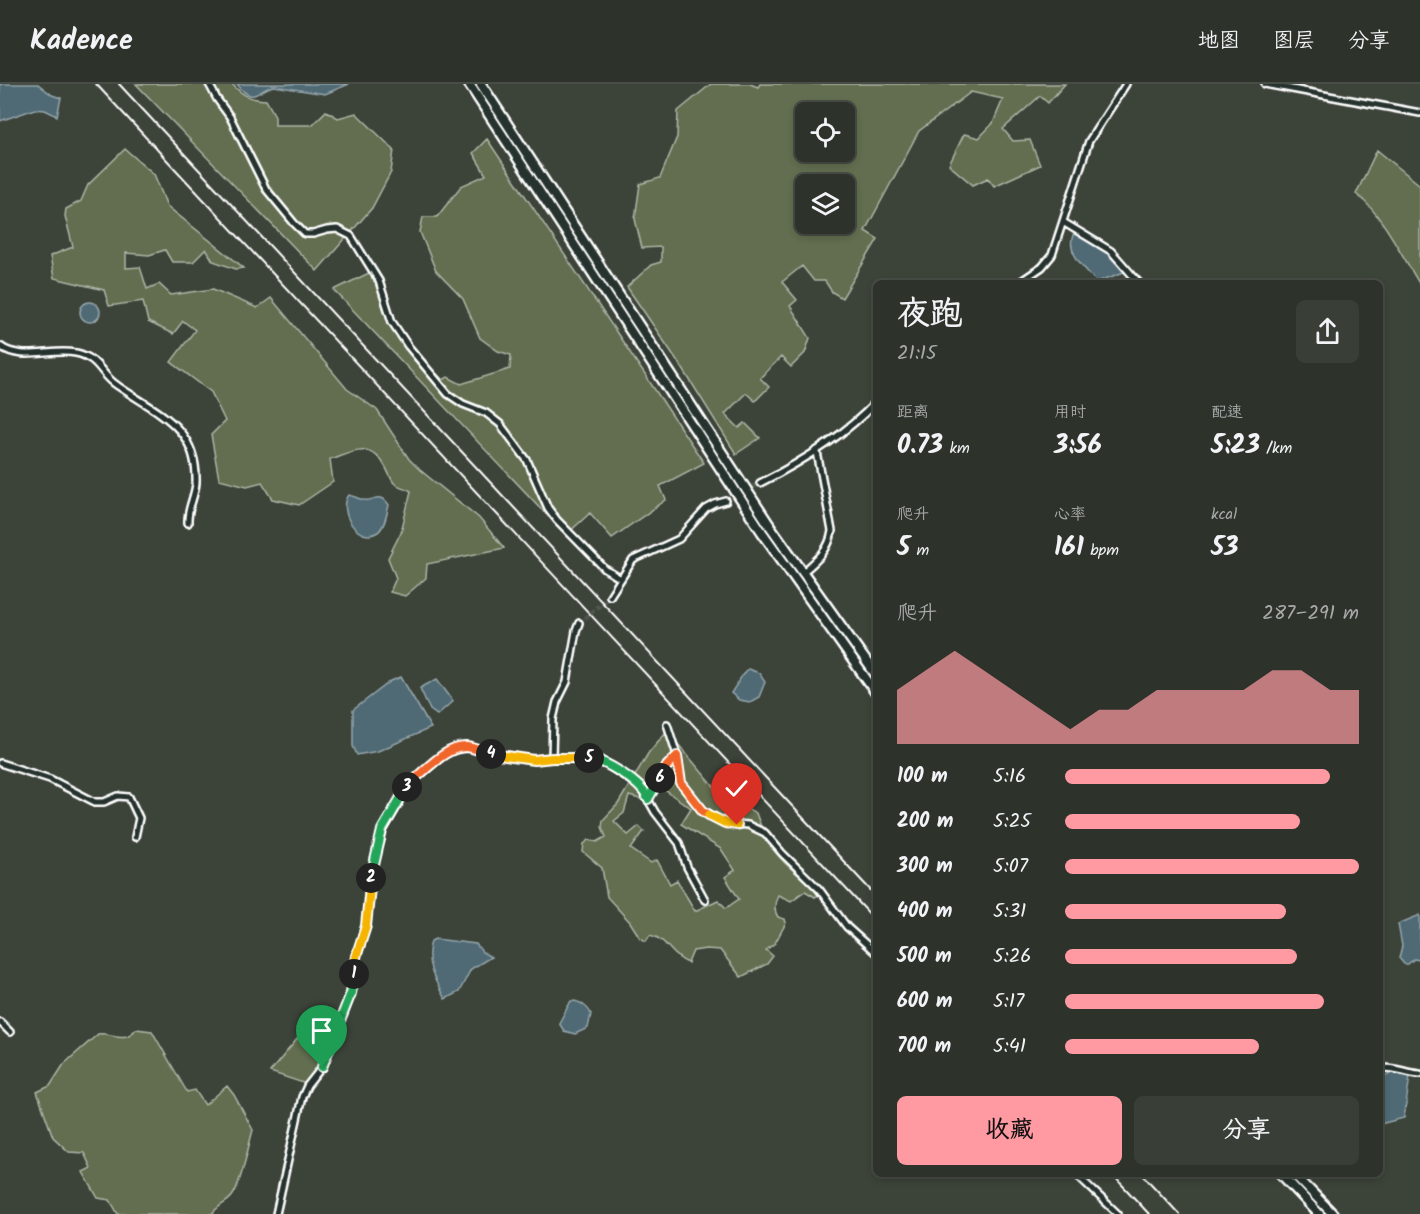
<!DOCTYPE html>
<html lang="zh">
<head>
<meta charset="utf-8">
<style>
	body { margin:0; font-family:Kalam,"LXGW WenKai TC",sans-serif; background:#393e37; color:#f1f3f6; height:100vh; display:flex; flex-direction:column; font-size:22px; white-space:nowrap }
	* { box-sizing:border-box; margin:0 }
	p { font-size:20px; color:#a7aaa9 }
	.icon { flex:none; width:33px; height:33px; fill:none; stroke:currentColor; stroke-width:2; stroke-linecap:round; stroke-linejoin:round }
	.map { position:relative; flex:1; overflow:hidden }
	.panel { position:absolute; left:873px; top:196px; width:510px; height:897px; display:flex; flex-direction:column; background:#2d322b; border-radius:9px; box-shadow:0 3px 9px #0003,0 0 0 2px #484d47 }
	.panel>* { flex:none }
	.buttons { position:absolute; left:795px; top:18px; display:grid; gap:12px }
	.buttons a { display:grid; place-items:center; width:60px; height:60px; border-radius:9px; background:#2d322b; box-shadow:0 3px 9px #0003,0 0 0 2px #484d47; font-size:30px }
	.pin { position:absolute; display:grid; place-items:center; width:51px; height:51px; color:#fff; margin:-62px -26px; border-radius:50% 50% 50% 0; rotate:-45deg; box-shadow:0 0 6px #0007 }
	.pin .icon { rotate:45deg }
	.km { position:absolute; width:30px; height:30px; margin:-15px; border-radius:50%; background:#222; color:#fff; font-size:16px; line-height:30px; text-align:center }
	.round { display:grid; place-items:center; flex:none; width:63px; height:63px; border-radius:9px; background:#393e37 }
	.overview { display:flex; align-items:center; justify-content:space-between; height:102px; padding:0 24px }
	h1 { font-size:33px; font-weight:600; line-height:45px }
	.stats { display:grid; grid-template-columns:repeat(3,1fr); gap:9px; height:102px; padding:6px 24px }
	.stats div { display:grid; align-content:center }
	.stats b { font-size:26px; font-weight:600 }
	.stats small { font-size:16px; font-weight:400 }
	.stats p { font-size:16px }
	.chart { height:168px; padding:12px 24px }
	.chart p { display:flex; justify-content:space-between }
	.chart svg { width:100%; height:108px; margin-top:6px; fill:#ff9aa2; opacity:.7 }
	.cta { display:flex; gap:12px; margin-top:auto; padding:12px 24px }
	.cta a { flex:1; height:69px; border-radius:9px; background:#ff9aa2; color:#111; font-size:24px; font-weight:600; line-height:69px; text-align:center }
	.cta a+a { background:#393e37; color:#f1f3f6 }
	ul { padding:0 24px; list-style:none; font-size:20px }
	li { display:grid; grid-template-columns:96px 72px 1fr; align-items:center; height:45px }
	li i { height:15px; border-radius:8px; background:#ff9aa2 }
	header { display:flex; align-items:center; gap:36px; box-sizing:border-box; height:84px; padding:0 30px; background:#2d322b; border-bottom:2px solid #484d47 }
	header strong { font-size:28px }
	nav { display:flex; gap:33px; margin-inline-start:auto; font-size:21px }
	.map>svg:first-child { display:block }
	.green { fill:#626e50; stroke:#b0b6a8; stroke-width:1.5; fill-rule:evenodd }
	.water { fill:#4f6b75; stroke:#95a6ac; stroke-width:1.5 }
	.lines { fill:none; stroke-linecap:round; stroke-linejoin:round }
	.minor-tunnel { stroke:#50564d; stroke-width:5; stroke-dasharray:5 2.5; stroke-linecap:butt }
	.minor-casing { stroke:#fff; stroke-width:10 }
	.primary-casing { stroke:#fff; stroke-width:13 }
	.minor { stroke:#26332d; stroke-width:5 }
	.primary { stroke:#26332d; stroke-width:8 }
	.rail { stroke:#fff; stroke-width:2 }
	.split-1-casing { stroke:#fff; stroke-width:12 }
	.split-2-casing { stroke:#fff; stroke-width:12 }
	.split-3-casing { stroke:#fff; stroke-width:12 }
	.split-4-casing { stroke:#fff; stroke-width:12 }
	.split-5-casing { stroke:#fff; stroke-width:12 }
	.split-6-casing { stroke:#fff; stroke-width:12 }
	.split-7-casing { stroke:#fff; stroke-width:12 }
	.split-8-casing { stroke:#fff; stroke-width:12 }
	.split-1 { stroke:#22a559; stroke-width:8 }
	.split-2 { stroke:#f5b400; stroke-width:8 }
	.split-3 { stroke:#22a559; stroke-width:8 }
	.split-4 { stroke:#f0652b; stroke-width:8 }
	.split-5 { stroke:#f5b400; stroke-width:8 }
	.split-6 { stroke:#22a559; stroke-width:8 }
	.split-7 { stroke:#f0652b; stroke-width:8 }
	.split-8 { stroke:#f5b400; stroke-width:8 }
</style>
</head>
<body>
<header>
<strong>Kadence</strong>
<nav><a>地图</a><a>图层</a><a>分享</a></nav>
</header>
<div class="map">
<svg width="1420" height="1130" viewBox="0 0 1420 1130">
	<rect width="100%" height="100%" fill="#3c4339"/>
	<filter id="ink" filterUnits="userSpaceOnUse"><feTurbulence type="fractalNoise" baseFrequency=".0167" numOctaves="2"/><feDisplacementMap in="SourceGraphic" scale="12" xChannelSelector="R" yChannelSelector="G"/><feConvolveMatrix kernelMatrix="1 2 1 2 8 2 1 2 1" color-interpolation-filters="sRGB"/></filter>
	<g filter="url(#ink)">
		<!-- green -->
		<path class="green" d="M136,0H232C243,12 250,15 266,16L275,32V41H312L326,27L338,34L356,29L394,66L391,88L372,124L317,187Z
			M711,0H750L758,3L760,0H1065L1048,19L1040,12L1003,45L1013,57L1030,56L1040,81L994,102L988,94L973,101L949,81L964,50L979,54L993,39L1003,15L971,8L919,47L865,147L878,155L842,214L832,208L825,197H814L802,182L782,198L797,216L790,222L810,254L805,269L791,283L781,273L760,294L769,303L755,317L746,309L725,330L739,344L745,339L760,354L736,370L683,285L627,203L651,181L661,178V163L642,164L635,135L640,100L660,94L677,53L678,27ZM806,28H844V68H806ZM806,100H844V140H806Z
			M487,55L704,379L660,402L666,416L612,454L590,429L566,451L334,206L375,186C385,204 387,225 397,243C407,261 429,281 443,296L448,293L461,300L510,285L511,271L498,267L480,254L463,215L436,187L420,148L423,133H437L461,102L486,91L473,69Z
			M125,65L154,90L167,122L244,184L236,185L213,177L206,165L193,178H172L165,166L149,171L126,169V184L140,183L147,205L159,200L171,211L213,205L257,224L271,214L347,305L377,326L409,375L420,386L479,434L504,464L427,480L426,494L405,512L390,508L396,494L388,474L401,448L411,407C406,404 399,403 394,399C390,394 388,387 385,382C369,356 353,367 330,375L333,398L299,421L273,415L262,398L247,402L219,395L211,351L225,337L211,308L171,278L195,246L183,237L173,250L148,238L143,217L109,222L104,206L54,194L50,172L73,163L65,132L66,125L81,117L88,101Z
			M1377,66L1420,101V201C1404,175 1381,128 1356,110Z
			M667,647L721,711L756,729C762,747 770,764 784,778C796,790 808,797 818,811L815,813L805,807L791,817L778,811C774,818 774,827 778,833L785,835L786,839L775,859L766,866L773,872L767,880L741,893L720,866L706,865L693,867L688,879C669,871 669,856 650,851L646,857L640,854L630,838L607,813L602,784L583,768L584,760L589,756L597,758L606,753L602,743L603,736L618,720L649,668ZM654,699L691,724L681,740L721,765L735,786L725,793L739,815L726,824L718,816L695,827L677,796L670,800L657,776L651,779L631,765L644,747L639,742L628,751L614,737L624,729L629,712L643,716Z
			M136,945L152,947L187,1008L195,1006L205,1021L227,1002L234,1011L253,1046C248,1063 242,1097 233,1111C228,1119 218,1121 212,1130H118L110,1116L98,1114L83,1088L91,1084L84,1069L69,1068L53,1053L37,1008L50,1002L64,980L98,950C112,948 124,960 136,945Z
			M298,954L327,966L317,988L306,1000L270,988Z"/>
		<!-- water -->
		<path class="water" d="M0,0H38L52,11L61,14L57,32L45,26L35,25L0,37Z
			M237,0H349L325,10L274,2C256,6 254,22 237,0Z
			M1074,149C1089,155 1120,171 1124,188L1097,198C1086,185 1064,168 1074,149Z
			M80 228a10 10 0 1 1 20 0a10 10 0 1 1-20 0Z
			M349,411C354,412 359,414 364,416C375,418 380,407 389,421C387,429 385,443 378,448C358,461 337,427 349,411Z
			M748,585L759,589L765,598L759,613L750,618L739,616L731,609L745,587Z
			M401,593L431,644L378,667L357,671L353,662V626L391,597Z
			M437,595L453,617L437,631L430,626L420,604Z
			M1420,831V876L1414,875L1408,880H1404L1399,874L1402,862L1398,840Z
			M435,855L476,860L482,868L491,873L471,885L459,908L445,915C435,897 424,879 431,857Z
			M571,917C579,916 588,923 591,930L588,944L575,950L564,947L559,939Z
			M1397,988L1408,990L1410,992L1404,1034L1380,1040V993Z"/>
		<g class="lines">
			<!-- minor-tunnel -->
			<path class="minor-tunnel" d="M726,417L760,399
				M579,539L610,512"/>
			<!-- minor casing -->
			<g class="minor-casing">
				<path id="minor" d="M209,0L217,15L230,33L266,105L294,139L305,150H313L327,146L337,145L351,152L379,197L392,238L408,262L448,310L463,320L486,329L500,340L527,376L548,424L557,436L605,485L621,495
					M1265,0L1420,29
					M1063,138L1111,167L1140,200
					M1017,200L1042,183L1052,171L1089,57L1126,0
					M0,262C21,278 52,264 76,269C100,274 100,291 118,302C157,329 198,342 196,399C195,413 187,425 188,439
					M760,399C802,378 843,353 876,318
					M802,489C816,477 829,467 832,447L817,368
					M610,512L633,476L679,455L706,425L715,420L726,417
					M667,640L676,668L681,699L703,727L725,739L748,741L765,749L782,769L819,805L847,843L876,869
					M552,674L601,676L641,703L655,728L679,759L687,783L705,816
					M0,679L50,695L95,718H104L118,712L129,713L139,734L135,753
					M648,715L667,682L677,672
					M0,938L10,948
					M1380,984C1398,983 1404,989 1420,990
					M1076,1090L1118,1130
					M276,1130L302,1013L307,1002L322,983L351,910L356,873L366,842L370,795L383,746L411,698L445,670L455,665L470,663L489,669L534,676L552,674L553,635L557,618L567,598L576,547L579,539"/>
			</g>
			<!-- primary casing -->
			<g class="primary-casing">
				<path id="primary" d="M469,0L762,448L876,609
					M481,0L770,442L876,591
					M1281,1090L1319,1130
					M1294,1090L1333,1130"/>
			</g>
			<!-- minor -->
			<use href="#minor" class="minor"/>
			<!-- primary -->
			<use href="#primary" class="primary"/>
			<!-- rail -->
			<path class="rail" d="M96,0L876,837
				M119,0L876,812
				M1112,1090L1149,1130
				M1142,1090L1179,1130"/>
		</g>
	</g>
	<g class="lines" filter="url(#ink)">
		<!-- split-1 casing -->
		<g class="split-1-casing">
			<path id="split-1" d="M322,983L351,909L354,890"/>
		</g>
		<!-- split-2 casing -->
		<g class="split-2-casing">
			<path id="split-2" d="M354,890L356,873L366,842L371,794"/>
		</g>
		<!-- split-3 casing -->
		<g class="split-3-casing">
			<path id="split-3" d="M371,794L382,746L407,703"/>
		</g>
		<!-- split-4 casing -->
		<g class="split-4-casing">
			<path id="split-4" d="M407,703L411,698C427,685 446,662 467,663C475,664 483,668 491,670"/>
		</g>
		<!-- split-5 casing -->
		<g class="split-5-casing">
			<path id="split-5" d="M491,670L534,676L552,674H589"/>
		</g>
		<!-- split-6 casing -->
		<g class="split-6-casing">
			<path id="split-6" d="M589,674C606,677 641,698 648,715L660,694"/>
		</g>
		<!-- split-7 casing -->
		<g class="split-7-casing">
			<path id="split-7" d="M660,694L667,682L677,672L681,699L703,727L709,731"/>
		</g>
		<!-- split-8 casing -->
		<g class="split-8-casing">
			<path id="split-8" d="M709,731L725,739L737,741"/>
		</g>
		<!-- split-1 -->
		<use href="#split-1" class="split-1"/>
		<!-- split-2 -->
		<use href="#split-2" class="split-2"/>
		<!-- split-3 -->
		<use href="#split-3" class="split-3"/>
		<!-- split-4 -->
		<use href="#split-4" class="split-4"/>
		<!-- split-5 -->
		<use href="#split-5" class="split-5"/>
		<!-- split-6 -->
		<use href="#split-6" class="split-6"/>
		<!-- split-7 -->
		<use href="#split-7" class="split-7"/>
		<!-- split-8 -->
		<use href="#split-8" class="split-8"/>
	</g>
</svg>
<div class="buttons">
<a><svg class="icon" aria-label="locate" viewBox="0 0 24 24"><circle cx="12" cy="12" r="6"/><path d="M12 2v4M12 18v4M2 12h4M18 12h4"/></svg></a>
<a><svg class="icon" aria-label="layers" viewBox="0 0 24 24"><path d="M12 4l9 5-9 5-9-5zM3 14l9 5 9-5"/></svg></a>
</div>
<div class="pin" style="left:322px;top:983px;background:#1e9e55"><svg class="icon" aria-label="arrive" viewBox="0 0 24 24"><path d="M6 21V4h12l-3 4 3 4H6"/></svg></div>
<div class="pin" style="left:737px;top:741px;background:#d93025"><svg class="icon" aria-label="check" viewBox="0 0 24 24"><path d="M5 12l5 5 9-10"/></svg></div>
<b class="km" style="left:354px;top:890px">1</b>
<b class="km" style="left:371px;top:794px">2</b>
<b class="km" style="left:407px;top:703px">3</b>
<b class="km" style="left:491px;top:670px">4</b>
<b class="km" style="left:589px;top:674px">5</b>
<b class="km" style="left:660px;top:694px">6</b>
<section class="panel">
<div class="overview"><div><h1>夜跑</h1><p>21:15</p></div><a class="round"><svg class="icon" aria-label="share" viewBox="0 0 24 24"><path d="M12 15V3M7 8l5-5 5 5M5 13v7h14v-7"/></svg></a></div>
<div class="stats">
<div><p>距离</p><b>0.73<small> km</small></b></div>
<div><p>用时</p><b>3:56</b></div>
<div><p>配速</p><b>5:23<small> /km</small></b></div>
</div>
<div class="stats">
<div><p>爬升</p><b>5<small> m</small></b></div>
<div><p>心率</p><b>161<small> bpm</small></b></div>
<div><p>kcal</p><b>53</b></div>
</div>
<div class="chart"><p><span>爬升</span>287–291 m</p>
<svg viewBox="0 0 160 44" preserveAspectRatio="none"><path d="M0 44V22L10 14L20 6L30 14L40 22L50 30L60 38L70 30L80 30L90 22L100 22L110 22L120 22L130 14L140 14L150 22L160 22V44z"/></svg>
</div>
<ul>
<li><b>100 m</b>5:16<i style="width:90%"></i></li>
<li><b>200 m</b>5:25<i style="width:80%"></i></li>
<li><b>300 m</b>5:07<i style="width:100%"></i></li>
<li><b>400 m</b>5:31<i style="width:75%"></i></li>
<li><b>500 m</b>5:26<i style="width:79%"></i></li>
<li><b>600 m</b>5:17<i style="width:88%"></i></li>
<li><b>700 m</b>5:41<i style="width:66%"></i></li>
</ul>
<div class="cta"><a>收藏</a><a>分享</a></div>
</section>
</div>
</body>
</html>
